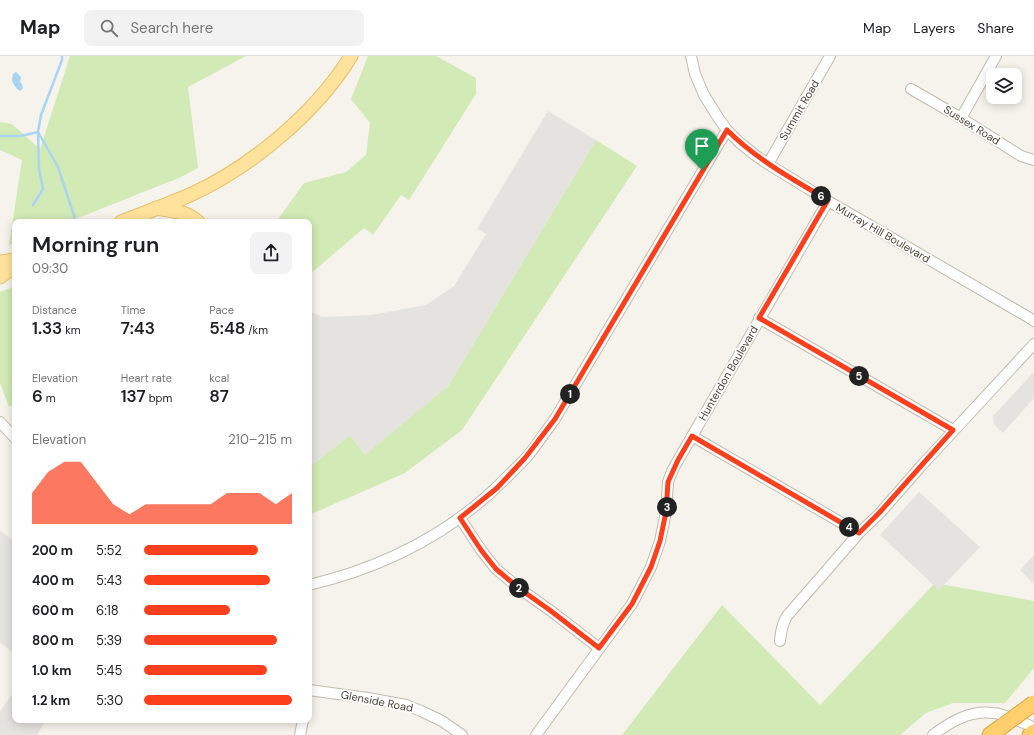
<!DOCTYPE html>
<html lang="en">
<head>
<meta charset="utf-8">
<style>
	body { margin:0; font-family:"DM Sans",sans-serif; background:#f2f2f2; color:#202124; height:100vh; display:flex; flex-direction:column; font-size:15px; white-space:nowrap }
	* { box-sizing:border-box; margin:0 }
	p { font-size:13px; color:#757577 }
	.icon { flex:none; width:22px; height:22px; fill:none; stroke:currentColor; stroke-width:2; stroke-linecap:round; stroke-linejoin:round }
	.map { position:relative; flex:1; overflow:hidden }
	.drawer { position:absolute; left:12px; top:163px; width:300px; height:504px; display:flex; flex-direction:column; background:#fff; border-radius:8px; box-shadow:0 2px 10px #0003 }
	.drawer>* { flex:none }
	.buttons { position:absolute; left:986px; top:12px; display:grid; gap:8px }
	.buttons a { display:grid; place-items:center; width:36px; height:36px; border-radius:8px; background:#fff; box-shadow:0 2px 10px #0003; font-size:20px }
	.pin { position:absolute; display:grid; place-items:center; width:34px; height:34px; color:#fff; margin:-41px -17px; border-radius:50% 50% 50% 0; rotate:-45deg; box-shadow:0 0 4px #0007 }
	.pin .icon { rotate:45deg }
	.km { position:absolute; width:20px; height:20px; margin:-10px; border-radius:50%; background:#222; color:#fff; font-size:11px; line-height:20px; text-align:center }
	.round { display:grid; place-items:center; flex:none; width:42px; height:42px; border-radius:8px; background:#f2f2f2 }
	.head { display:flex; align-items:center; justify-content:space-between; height:68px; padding:0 20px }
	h1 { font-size:22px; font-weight:600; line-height:30px }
	.figures { display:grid; grid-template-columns:repeat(3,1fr); gap:6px; height:68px; padding:4px 20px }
	.figures div { display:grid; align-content:center }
	.figures b { font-size:17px; font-weight:600 }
	.figures small { font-size:11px; font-weight:400 }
	.figures p { font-size:11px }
	.chart { height:112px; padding:8px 20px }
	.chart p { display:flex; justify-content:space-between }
	.chart svg { width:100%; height:72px; margin-top:4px; fill:#fc3f1d; opacity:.7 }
	ul { padding:0 20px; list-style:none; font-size:13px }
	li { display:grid; grid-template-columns:64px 48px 1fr; align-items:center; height:30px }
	li i { height:10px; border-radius:5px; background:#fc3f1d }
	header { display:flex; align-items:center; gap:24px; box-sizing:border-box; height:56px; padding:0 20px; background:#fff; border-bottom:1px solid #e0e0e0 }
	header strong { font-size:19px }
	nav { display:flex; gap:22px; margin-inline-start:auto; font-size:14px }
	.search { width:280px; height:36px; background:#f2f2f2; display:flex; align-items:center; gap:10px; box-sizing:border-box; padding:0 14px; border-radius:8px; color:#757577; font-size:15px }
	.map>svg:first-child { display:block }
	.green { fill:#d2eab5 }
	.parking { fill:#e5e3e0 }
	.water { fill:#a9d4f2 }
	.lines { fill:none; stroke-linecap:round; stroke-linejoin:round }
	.stream { stroke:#a9d4f2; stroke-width:2.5 }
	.minor-casing { stroke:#c2bbae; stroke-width:12 }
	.major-casing { stroke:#e6c16a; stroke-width:15 }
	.highway-casing { stroke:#e0a43c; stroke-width:17 }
	.minor { stroke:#fff; stroke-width:10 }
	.major { stroke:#ffe39c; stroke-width:13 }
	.highway { stroke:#ffcf6e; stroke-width:15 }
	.highway-bridge-casing { stroke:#e0a43c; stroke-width:17; stroke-linecap:butt }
	.highway-bridge { stroke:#ffcf6e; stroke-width:15 }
	.route-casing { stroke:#fff; stroke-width:8 }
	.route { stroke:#fc3f1d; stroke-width:5 }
	.labels { text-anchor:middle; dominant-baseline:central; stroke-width:3.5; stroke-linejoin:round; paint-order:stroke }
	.street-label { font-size:11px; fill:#4b4439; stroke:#fff }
</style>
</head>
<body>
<header>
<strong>Map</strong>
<div class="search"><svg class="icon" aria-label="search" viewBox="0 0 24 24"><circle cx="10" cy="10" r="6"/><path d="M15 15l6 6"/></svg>Search here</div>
<nav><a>Map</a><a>Layers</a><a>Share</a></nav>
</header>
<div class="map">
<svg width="1034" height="679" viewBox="0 0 1034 679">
	<rect width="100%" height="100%" fill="#f6f3ec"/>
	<!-- green -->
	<path class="green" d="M70,0H246L188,31L198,112L181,121L68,166H15V187L9,189L22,104L0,94V66L12,68L40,93Z
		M368,0H436L476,22V38L409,144L401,139L373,179L364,172L309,219V166H276L304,127L346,116L366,99L370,67L351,43Z
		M596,84L637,110L462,374L405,417L309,459V411L350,379L365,398L448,330Z
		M15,230V347L9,351L0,327V236Z
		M935,527L1034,545V612L1005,647H953L926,657L900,679H622L722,549L820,649Z"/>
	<!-- parking -->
	<path class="parking" d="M548,55L596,84L448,330L365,399L350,379L309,411V255L323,261L371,259L426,249L454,230L486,178L477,173Z
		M1034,316V342L1003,377L994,368L993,360Z
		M919,436L980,491L939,534L880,479Z
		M0,475L15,486V598L0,587Z
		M1034,499V528L1020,514Z
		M15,634V664H46L37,679H0V655Z"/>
	<!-- water -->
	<path class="water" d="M16,16L21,21L20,26L22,28L23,32L20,35L17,33L13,27L12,24L13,18Z"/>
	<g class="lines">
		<!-- stream -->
		<path class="stream" d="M0,80H21L38,76L58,111L76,166
			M33,149L43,133L39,113L38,76L41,59L62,4V0"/>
		<!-- minor casing -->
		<g class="minor-casing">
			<path id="minor" d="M691,0L695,18L704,39L719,63L727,74L739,86L755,99L768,108L828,145L1028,261L1034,265
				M911,33L961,62L1021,100L1034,104
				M961,62L996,0
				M768,108L830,0
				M759,262L953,374
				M0,366L15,382
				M692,380L859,477
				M460,462L481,494L496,513L520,533L551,555L599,592
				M309,529C385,511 454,476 509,419C514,414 520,408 526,402C536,390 545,376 555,363L727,74
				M780,585C781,575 782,568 787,560L859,477L880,457L922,409L1034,288
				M309,634L368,642L406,649L421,655L442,665L462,679
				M300,679L303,664
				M536,679L632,548L651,511L660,485L666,456L668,426L673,413L828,145
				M933,679C950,666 970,654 993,657C999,657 1005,660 1011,662C1019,665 1027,668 1034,672"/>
		</g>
		<!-- major casing -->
		<g class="major-casing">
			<path id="major" d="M156,152C172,155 187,155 198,166
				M121,166C145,157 169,148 192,138C251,111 317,56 351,0
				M0,206L15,204
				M0,221L15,210"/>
		</g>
		<!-- highway casing -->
		<g class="highway-casing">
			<path id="highway" d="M990,679L1004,669
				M1030,679L1034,676"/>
		</g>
		<!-- minor -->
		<use href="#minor" class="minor"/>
		<!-- major -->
		<use href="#major" class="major"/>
		<!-- highway -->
		<use href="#highway" class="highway"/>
		<!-- highway-bridge casing -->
		<g class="highway-bridge-casing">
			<path id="highway-bridge" d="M1004,669L1034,647"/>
		</g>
		<!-- highway-bridge -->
		<use href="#highway-bridge" class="highway-bridge"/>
	</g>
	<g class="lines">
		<!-- route casing -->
		<g class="route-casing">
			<path id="route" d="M727,74C756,103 792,123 828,144L759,262L953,374L880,456L859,477L692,380L678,404L668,426L666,456L660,485L651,511L632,548L599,592L551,555L520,533L496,513L481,494L460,462L497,432L525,402L555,363Z"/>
		</g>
		<!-- route -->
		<use href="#route" class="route"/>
	</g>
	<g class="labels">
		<!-- street labels -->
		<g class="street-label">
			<text transform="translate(799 54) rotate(-60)">Summit Road</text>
			<text transform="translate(972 69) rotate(32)">Sussex Road</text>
			<text transform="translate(883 177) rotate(30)">Murray Hill Boulevard</text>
			<text transform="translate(728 317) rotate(-60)">Hunterdon Boulevard</text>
			<text transform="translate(377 645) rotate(11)">Glenside Road</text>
		</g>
	</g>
</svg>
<div class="buttons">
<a><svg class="icon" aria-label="layers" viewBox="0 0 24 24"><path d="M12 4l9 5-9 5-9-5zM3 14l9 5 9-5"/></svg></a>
</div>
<div class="pin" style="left:702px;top:114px;background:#1e9e55"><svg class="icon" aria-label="arrive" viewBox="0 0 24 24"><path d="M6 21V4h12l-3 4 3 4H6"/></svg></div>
<b class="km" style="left:570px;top:338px">1</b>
<b class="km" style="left:519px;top:532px">2</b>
<b class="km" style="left:667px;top:451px">3</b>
<b class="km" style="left:849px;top:471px">4</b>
<b class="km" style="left:859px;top:320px">5</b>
<b class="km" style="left:821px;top:140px">6</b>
<section class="drawer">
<div class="head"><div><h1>Morning run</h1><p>09:30</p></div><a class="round"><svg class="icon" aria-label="share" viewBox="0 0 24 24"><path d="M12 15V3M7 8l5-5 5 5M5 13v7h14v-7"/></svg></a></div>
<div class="figures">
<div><p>Distance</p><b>1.33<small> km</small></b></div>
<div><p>Time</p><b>7:43</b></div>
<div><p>Pace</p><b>5:48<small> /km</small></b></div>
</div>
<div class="figures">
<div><p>Elevation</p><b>6<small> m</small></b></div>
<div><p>Heart rate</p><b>137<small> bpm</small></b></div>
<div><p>kcal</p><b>87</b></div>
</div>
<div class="chart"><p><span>Elevation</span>210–215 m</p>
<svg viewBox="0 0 160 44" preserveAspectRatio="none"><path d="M0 44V25L10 12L20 6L30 6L40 19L50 32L60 38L70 32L80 32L90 32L100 32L110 32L120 25L130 25L140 25L150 32L160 25V44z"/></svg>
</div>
<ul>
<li><b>200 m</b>5:52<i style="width:77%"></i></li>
<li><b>400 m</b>5:43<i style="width:85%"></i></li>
<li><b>600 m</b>6:18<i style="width:58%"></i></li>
<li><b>800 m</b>5:39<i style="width:90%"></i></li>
<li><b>1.0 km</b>5:45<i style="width:83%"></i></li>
<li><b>1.2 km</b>5:30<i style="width:100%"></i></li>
</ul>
</section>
</div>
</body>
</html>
